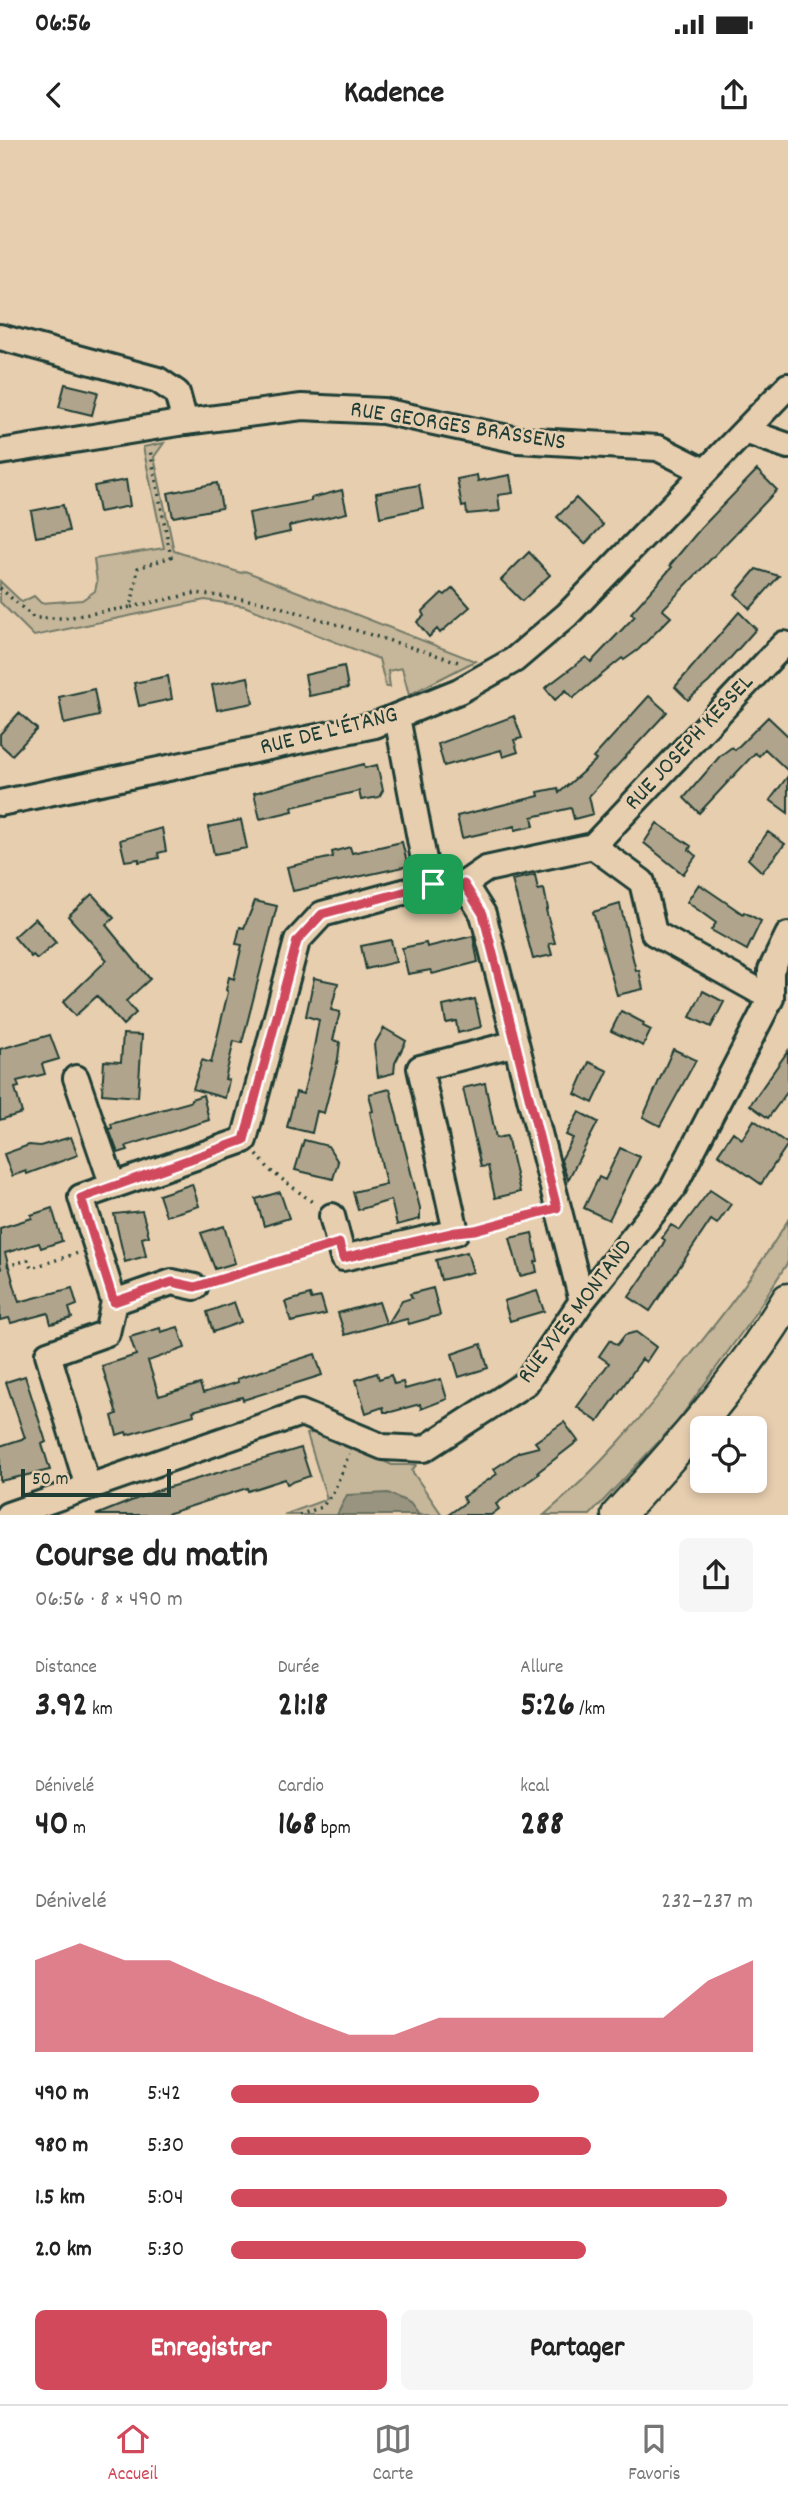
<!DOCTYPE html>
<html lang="fr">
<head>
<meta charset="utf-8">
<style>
	body { margin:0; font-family:Dekko,sans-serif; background:#f6f6f6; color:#222; height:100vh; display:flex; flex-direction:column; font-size:26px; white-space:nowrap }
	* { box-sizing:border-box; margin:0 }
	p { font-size:23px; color:#767676 }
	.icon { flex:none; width:38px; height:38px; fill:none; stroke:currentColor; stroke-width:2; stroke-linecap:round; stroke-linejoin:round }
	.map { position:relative; height:1375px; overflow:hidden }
	.side { display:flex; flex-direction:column; background:#fff; flex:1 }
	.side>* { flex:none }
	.tools { position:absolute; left:690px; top:1276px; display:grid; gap:14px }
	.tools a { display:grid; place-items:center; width:77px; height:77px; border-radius:10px; background:#fff; box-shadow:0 4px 10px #0003; font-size:35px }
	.scale { position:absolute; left:21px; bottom:18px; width:150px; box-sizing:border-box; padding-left:7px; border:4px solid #1f3d34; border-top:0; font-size:19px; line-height:24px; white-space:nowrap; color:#1f3d34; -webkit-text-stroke:5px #e7ceaf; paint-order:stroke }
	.pin { position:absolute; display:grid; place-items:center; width:60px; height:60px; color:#fff; margin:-30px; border-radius:14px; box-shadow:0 4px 10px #0006 }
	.round { display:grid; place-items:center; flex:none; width:74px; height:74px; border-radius:10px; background:#f6f6f6 }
	.head { display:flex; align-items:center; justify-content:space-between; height:119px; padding:0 35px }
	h1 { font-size:38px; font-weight:700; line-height:52px }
	.figures { display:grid; grid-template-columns:repeat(3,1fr); gap:10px; height:119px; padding:7px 35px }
	.figures div { display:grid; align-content:center }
	.figures b { font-size:35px; font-weight:700 }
	.figures small { font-size:19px; font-weight:400 }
	.figures p { font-size:19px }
	.chart { height:196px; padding:14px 35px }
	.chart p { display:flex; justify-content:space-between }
	.chart svg { width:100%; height:126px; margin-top:7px; fill:#d1495b; opacity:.7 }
	.cta { display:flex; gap:14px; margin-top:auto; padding:14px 35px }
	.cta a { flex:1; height:80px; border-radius:10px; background:#d1495b; color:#fff; font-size:28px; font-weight:700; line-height:80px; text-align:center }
	.cta a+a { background:#f6f6f6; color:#222 }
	ul { padding:0 35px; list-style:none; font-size:23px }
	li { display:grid; grid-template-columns:112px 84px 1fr; align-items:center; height:52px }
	li i { height:18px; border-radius:9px; background:#d1495b }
	.status { display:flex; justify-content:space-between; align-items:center; height:49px; padding:0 35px; background:#fff; direction:ltr }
	.status svg { height:19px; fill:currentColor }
	header { display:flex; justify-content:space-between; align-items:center; height:91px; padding:0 35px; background:#fff; font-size:32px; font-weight:700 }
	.menu { display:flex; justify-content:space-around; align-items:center; height:98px; border-top:2px solid #e0e0e0; background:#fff; font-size:19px; color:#767676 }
	.menu a { display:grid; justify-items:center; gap:4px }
	.menu .selected { color:#d1495b }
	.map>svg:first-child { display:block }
	.green { fill:#c6b69a; stroke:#727a67; stroke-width:2 }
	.water { fill:#98947f; stroke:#687161; stroke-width:2 }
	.building { fill:#b0a58c; stroke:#1f3d34; stroke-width:2 }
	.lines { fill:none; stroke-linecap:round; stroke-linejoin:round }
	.minor-casing { stroke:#1f3d34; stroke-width:30 }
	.major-casing { stroke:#1f3d34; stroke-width:37 }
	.path { stroke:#1f3d34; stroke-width:3.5; stroke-dasharray:2 5; stroke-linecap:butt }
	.minor { stroke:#e7ceaf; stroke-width:24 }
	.major { stroke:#e7ceaf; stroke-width:32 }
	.route-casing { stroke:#fff; stroke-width:14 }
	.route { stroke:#d1495b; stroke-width:9 }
	.labels { text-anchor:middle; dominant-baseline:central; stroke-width:5; stroke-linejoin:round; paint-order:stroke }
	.street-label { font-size:24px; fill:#1f3d34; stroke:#e7ceaf }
</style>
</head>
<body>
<div class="status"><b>06:56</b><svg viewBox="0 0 49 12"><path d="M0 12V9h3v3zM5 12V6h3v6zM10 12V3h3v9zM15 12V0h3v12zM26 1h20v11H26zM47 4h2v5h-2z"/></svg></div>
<header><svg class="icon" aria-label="back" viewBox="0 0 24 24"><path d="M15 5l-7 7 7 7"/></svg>Kadence<svg class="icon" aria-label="share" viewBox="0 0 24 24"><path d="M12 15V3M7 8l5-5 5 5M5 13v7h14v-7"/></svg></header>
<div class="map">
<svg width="788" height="1375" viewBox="0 0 788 1375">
	<rect width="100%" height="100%" fill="#e7ceaf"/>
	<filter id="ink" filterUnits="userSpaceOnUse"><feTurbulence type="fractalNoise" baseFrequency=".0143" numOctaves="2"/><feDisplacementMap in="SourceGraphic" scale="14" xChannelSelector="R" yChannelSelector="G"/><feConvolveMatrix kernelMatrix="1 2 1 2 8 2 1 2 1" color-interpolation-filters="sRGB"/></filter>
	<g filter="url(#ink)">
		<!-- green -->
		<path class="green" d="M164,303L154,317L174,411L241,433L245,431L475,521L409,555L402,528L388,531L390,547H386L379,519L244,466L205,460L34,496L0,462V441L22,462L34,456L41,463L82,460L95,451L97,442L94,419L164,408L143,307Z
			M788,1080V1122L750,1181L677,1282L590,1375H544C598,1330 642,1277 685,1222C722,1176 757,1131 788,1080Z
			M318,1292L392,1325H416L412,1331L442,1375H284L327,1359L307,1294Z"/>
		<!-- water -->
		<path class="water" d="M388,1353L410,1363L419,1375H337L347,1355Z"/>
		<!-- building -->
		<path class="building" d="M65,244L98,252L92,275L59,267Z
			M757,330L777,350L664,468L663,470L671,477L638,510L624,520L622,518L573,558L566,550L555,560L545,548L586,517L591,522L635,476L631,473L672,427L670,425L701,388Z
			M477,335L478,341L510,335L513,353L498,355L500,371L467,374L466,366L462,367L457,339Z
			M126,340L130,366L99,372L94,346Z
			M217,343L222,368L173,377L168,353Z
			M419,345L423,368L380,377L376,353Z
			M342,350L347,373L289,386L290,392L254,400L249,373L311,361V358Z
			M576,358L603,385L585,404L557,377Z
			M63,365L69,391L36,397L31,371Z
			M529,412L550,435L522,461L501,440Z
			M756,429L779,436L750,469L735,454Z
			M453,448L470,467L440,493L437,489L429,497L417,482L424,476L422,472L442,453L445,455Z
			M739,472L756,489L709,542L688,560L675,547Z
			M344,526L348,548L309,556L305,535Z
			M168,536L172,559L139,566L134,543Z
			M248,537L253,563L217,570L212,545Z
			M94,549L99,576L64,584L59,557Z
			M649,556L667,572L589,656L593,674L574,679L571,668L532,677L534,686L515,690V686L462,698L457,676L539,656L538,652L558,648L559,653L596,620L593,618Z
			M19,573L37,589L12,615L0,604V594Z
			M514,576L522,598L514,600L518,612L503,617L501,610L444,626L438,604Z
			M768,577L788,596V631L765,609L759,616L755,613L699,673L684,658L720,616L732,607L735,610Z
			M364,624L365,628L377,625L383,650L379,657L361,660L359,651L292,667L293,671L260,679L254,653Z
			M788,636V673L770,660Z
			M241,680L247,708L214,714L208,687Z
			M657,683L691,706L689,710L696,716L683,734L644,703Z
			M162,688L166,711L158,713L159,718L139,722V719L125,721L120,700Z
			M768,692L785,704L762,732L748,719Z
			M402,702L408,726L293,751L287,727L333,717L332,712L350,707L352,713Z
			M535,735L538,750L544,749L548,769L546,770L555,803L549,804L552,815L533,819L512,740Z
			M699,744L743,774L744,772L761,781L747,810L711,790L716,783L687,762Z
			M92,754L114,778L106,785L150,839L126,861L136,873L123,885L97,856L75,876L63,862L107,820L68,776Z
			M255,761L277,766L242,903L234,901L225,939L229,940L225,958L193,949L202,920L211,923L228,852L226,850L229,837L234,839L242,805L236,804L240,787L244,788Z
			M620,764L636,831L639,830L643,849L617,855L593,772Z
			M35,778L56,803L37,819L33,815L31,817L14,797Z
			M473,796L478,822L432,834L431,830L408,834L402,808L426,803L427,807Z
			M391,800L396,822L366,829L361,806Z
			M314,838L338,843L331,870L340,872L333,900L340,902L338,919L324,973L317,971L312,993L287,987L296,952L303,954L311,923L319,880L306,876Z
			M703,851L724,862L711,887L690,877Z
			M475,859L481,887L458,893L456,881L446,883L443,866Z
			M621,871L644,883L643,886L651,890L643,906L611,891Z
			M384,888L406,901L395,923L394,933L378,937L374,905Z
			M123,894L142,895L138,957L102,954L104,921L121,922Z
			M50,895L59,919L42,924L45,934L17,941L19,947L15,948L22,973L0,980V909Z
			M673,909L696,920L660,986L643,977Z
			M788,911V951L768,978L750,965Z
			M589,922L608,931L593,963L575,954Z
			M485,943L496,998L507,996L520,1052L495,1058L488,1026L481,1027L463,948Z
			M390,949L420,1068V1079L397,1085L391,1060L358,1070L353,1052L386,1044L370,972L373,971L369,954Z
			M203,955L209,980L126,1006L128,1010L118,1013L109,989L112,988L111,984L190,962L191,959Z
			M579,972L598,982L568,1040L561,1020L573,998L566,995Z
			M754,980L788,1004L761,1044L718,1014L733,992L742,999Z
			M71,997L78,1015L27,1034L26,1031L12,1036L4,1014L29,1005L40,1006Z
			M304,1000L328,1006L338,1022L333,1039L295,1030Z
			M620,1008L640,1017L609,1080L584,1068L599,1037L605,1040Z
			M192,1044L199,1066L166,1076L159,1055Z
			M710,1050L731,1064L717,1084L711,1080L650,1171L629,1157L654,1121L665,1100L662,1098L671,1085L680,1090Z
			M280,1052L289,1078L264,1086L256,1059Z
			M52,1068L62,1101L41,1108L39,1103L5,1113L19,1162L72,1148L77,1165L69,1168L72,1178L51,1184L48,1173L11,1183L9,1178L0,1180V1088L32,1078L31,1075Z
			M142,1071L149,1096L142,1098L146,1116L125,1122L114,1074Z
			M224,1086L235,1123L215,1129L201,1093Z
			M532,1093L538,1121L535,1122L537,1132L520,1136L510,1098Z
			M467,1112L473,1132L441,1140L436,1120Z
			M433,1148L440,1175L409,1184L407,1179L388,1184L402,1161L412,1158L410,1154Z
			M537,1151L544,1171L510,1181L504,1161Z
			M310,1155L311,1159L321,1157L326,1174L291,1182L285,1162Z
			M234,1162L241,1182L213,1192L207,1172Z
			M379,1162L386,1183L345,1195L338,1173Z
			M178,1187L185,1208L148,1221L159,1256L200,1244L203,1253L238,1242L237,1239L315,1214L322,1235L243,1260L242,1257L193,1271L194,1275L127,1295L126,1292L117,1295L112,1276L117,1274L102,1226L136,1215L130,1197L160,1188L161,1192Z
			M636,1192L656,1207L646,1222L642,1219L598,1282L577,1267L609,1223L599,1216L610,1200L617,1205L625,1195Z
			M481,1204L488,1228L459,1237L452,1214Z
			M377,1233L379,1239L391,1235L394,1244L403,1242L405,1249L441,1239L447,1259L421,1269L420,1264L391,1272H384L383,1267L366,1273L356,1240Z
			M25,1236L46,1302L42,1304L50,1330L0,1341V1306L25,1298L6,1242Z
			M564,1282L578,1301L538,1332L539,1334L496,1364L499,1369L491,1375H448L466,1362L463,1357L497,1334L494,1329L519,1312L539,1307L535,1302Z
			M301,1308L310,1336L287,1344L285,1339L248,1351L247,1348L164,1375H96L156,1351Z"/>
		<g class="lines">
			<!-- minor casing -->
			<g class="minor-casing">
				<path id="minor" d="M0,197L158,240L177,253L185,282
					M745,291L788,306
					M0,312L185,282L302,267L383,271L518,300L658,308L704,331
					M397,577L424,720L433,744H464L483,774L582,1161
					M0,663L375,585L459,551L514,520L567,475L788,246
					M593,706L784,504L788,505
					M464,744L486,729L593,706L642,742L654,793L771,858
					M76,938L113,1046
					M332,1076L343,1118L456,1092L420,928L516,903
					M114,1162L172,1142L195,1147
					M88,1347L48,1214L107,1193L114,1162L81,1057L244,1000L297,801L322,774L433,744
					M8,1375L301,1273L383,1307L424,1309L526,1243L582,1161L673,1048L771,858V830L788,795"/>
			</g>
			<!-- major casing -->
			<g class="major-casing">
				<path id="major" d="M618,1375C680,1307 740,1239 788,1160"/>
			</g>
			<!-- path -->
			<path class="path" d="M0,448L34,478H65L131,467L138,428L171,417L150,310
				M131,467L196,453L264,462L462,523
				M257,1015L271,1031L315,1064
				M476,1090L539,1073
				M0,1128L28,1120L31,1128L78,1113
				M214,1142L320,1109
				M299,1375L322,1367L334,1351L349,1314"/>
			<!-- minor -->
			<use href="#minor" class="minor"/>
			<!-- major -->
			<use href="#major" class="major"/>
		</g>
	</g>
	<g class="lines" filter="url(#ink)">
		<!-- route casing -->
		<g class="route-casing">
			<path id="route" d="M433,744H464L483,774L557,1068L475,1090L456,1092L343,1118L339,1103L195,1147L172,1142L114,1162L81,1058L244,1000L297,801L322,774Z"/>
		</g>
		<!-- route -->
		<use href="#route" class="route"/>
	</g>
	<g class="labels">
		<!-- street labels -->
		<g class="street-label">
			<text transform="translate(458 287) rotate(9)">RUE GEORGES BRASSENS</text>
			<text transform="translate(329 592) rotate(-14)">RUE DE L'ÉTANG</text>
			<text transform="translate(690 603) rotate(-47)">RUE JOSEPH KESSEL</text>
			<text transform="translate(576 1172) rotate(-53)">RUE YVES MONTAND</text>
		</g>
	</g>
</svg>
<div class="tools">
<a><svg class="icon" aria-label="locate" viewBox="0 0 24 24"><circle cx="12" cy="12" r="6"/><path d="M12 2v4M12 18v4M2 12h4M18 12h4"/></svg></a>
</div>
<div class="scale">50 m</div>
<div class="pin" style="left:433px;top:744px;background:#1e9e55"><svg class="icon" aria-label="arrive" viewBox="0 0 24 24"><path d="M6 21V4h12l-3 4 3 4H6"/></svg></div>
</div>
<section class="side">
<div class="head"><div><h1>Course du matin</h1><p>06:56 · 8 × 490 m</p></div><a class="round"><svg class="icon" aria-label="share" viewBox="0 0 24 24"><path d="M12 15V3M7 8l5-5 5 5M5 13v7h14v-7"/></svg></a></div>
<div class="figures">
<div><p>Distance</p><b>3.92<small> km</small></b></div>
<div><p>Durée</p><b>21:18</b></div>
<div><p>Allure</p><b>5:26<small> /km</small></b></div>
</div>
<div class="figures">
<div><p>Dénivelé</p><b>40<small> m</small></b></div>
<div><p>Cardio</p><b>168<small> bpm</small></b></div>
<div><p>kcal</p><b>288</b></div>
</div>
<div class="chart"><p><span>Dénivelé</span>232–237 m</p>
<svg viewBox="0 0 160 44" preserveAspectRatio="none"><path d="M0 44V12L10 6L20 12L30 12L40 19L50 25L60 32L70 38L80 38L90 32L100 32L110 32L120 32L130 32L140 32L150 19L160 12V44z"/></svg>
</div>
<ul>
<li><b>490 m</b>5:42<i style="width:59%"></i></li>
<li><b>980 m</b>5:30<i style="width:69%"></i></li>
<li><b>1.5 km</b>5:04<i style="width:95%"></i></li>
<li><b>2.0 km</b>5:30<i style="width:68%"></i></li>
</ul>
<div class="cta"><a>Enregistrer</a><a>Partager</a></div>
</section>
<nav class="menu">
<a class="selected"><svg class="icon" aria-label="home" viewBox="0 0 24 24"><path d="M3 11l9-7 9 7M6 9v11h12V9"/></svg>Accueil</a>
<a><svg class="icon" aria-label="map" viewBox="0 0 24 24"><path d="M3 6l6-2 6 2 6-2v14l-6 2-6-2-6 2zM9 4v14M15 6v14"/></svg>Carte</a>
<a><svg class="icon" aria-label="saved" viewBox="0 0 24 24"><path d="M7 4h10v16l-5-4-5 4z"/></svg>Favoris</a>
</nav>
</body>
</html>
